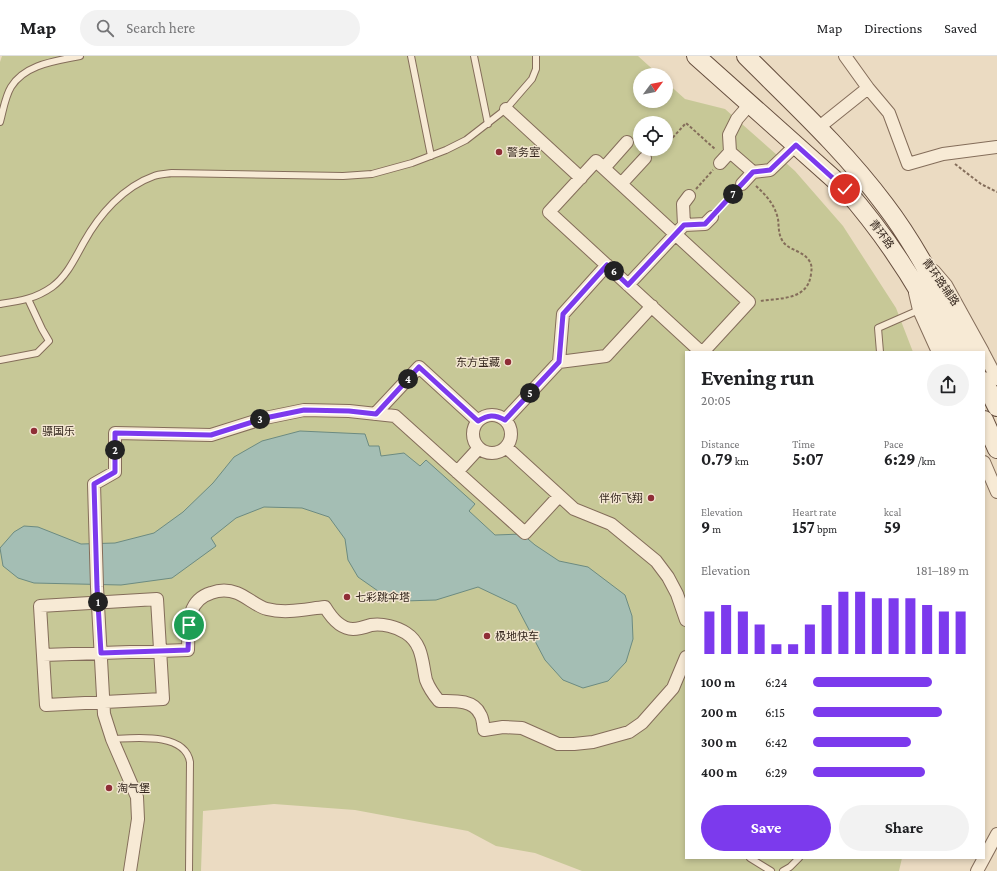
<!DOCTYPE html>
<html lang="en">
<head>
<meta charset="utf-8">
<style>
	body { margin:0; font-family:"Crimson Pro","Noto Sans SC",serif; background:#f2f2f2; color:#202124; height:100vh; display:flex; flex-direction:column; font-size:15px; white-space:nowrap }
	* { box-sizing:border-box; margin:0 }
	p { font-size:13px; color:#757577 }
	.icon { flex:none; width:22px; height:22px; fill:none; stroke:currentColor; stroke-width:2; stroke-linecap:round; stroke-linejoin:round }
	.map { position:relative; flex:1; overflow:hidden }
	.details { position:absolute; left:685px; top:295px; width:300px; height:508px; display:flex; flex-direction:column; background:#fff; border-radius:0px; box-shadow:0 2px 6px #0003 }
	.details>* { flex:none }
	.needle { width:26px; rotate:58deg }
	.controls { position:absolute; left:633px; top:12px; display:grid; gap:8px }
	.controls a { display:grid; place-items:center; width:40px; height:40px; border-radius:50%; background:#fff; box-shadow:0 2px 6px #0003; font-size:20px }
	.pin { position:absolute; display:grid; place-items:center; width:34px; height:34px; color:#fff; margin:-17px; border:2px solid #fff; border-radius:50%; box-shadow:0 1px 4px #0007 }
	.km { position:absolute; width:20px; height:20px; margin:-10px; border-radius:50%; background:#222; color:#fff; font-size:11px; line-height:20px; text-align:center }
	.round { display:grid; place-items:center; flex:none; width:42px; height:42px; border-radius:21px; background:#f2f2f2 }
	.overview { display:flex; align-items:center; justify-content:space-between; height:68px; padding:0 16px }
	h1 { font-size:22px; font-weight:700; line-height:30px }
	.figures { display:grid; grid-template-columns:repeat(3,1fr); gap:6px; height:68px; padding:4px 16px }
	.figures div { display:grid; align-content:center }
	.figures b { font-size:17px; font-weight:700 }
	.figures small { font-size:11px; font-weight:400 }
	.figures p { font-size:11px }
	.chart { height:112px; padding:8px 16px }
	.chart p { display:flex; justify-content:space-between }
	.chart svg { width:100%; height:72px; margin-top:4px; stroke:#7c3aed; stroke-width:6 }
	.button { display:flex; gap:8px; margin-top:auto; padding:8px 16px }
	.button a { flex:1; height:46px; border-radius:24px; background:#7c3aed; color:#fff; font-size:16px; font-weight:700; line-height:46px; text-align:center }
	.button a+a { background:#f2f2f2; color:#202124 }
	ul { padding:0 16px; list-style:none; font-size:13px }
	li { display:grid; grid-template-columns:64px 48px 1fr; align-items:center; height:30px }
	li i { height:10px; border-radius:5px; background:#7c3aed }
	header { display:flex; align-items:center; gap:24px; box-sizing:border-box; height:56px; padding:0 20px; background:#fff; border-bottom:1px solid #e0e0e0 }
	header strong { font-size:19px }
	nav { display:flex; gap:22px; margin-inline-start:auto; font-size:14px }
	.search { width:280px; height:36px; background:#f2f2f2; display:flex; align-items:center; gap:10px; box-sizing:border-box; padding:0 14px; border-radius:22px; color:#757577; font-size:15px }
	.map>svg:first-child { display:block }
	.green { fill:#c7c897; fill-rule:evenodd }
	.water { fill:#a4beb4; stroke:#6c8b81 }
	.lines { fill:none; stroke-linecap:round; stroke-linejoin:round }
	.lane-casing { stroke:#846d5a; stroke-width:8 }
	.street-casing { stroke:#846d5a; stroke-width:14 }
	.secondary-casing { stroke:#664e3e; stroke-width:20 }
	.path { stroke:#846d5a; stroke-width:2; stroke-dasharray:3 2; stroke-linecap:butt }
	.lane { stroke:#f7ead5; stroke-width:6 }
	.street { stroke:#f7ead5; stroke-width:12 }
	.secondary { stroke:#f7ead5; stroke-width:18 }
	.route-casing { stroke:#fff; stroke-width:8 }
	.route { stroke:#7c3aed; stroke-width:5 }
	.poi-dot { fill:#8f2e37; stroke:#f3e6d1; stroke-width:1.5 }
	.labels { text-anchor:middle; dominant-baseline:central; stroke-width:3; stroke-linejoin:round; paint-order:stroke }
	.poi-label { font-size:11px; fill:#35271e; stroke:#f3e6d1; text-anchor:start }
	.street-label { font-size:11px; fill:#35271e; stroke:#f3e6d1 }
</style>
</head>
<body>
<header>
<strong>Map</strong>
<div class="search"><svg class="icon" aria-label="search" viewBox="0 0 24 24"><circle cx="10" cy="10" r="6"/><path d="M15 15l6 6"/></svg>Search here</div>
<nav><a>Map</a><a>Directions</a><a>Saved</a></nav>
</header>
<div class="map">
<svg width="997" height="815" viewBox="0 0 997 815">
	<rect width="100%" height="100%" fill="#ebdbc2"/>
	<!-- green -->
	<path class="green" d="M2,0H638L659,19H640V45H666V26L685,43L725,53L795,115L843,170L896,252L913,296H686V802H902L899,815H582L535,797L496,790L468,775L355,754L274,748L203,755L201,815H0V6ZM640,67H666V93H640Z"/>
	<!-- water -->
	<path class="water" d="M300,375L365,378L369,390H379L381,400L404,397L420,410L426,404L475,448L469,455L495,479L522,478L535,489L559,505L588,511L625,539L632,560L633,583L626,606L608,625L583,632L563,624L545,604L516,549L478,531L436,544L404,545L378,535L358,521L348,504L345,483L329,461L302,452L264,451L236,462L211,482L216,490L172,522L121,529L34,527L18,522L3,510L0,492L14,476L24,470L38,471L81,488L115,487L154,477L183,456L213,427L234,401L262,385Z"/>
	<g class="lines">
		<!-- lane casing -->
		<g class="lane-casing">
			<path id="lane" d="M411,0L431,100
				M474,0L488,68
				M0,66C3,55 5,41 11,31C25,8 56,5 80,0
				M0,248C20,245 35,243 52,231C67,220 75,202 84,186C99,159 123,131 154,120C159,118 166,118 172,117L343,120L372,118L412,107L446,94L466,84L506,53L532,23L536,13V0
				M880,296L878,272L919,254
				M0,304L37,297L49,285L42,273L28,243
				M112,683C135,682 185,676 190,706L189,815
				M750,802L771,815
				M783,815L790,811L799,802"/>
		</g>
		<!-- street casing -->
		<g class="street-casing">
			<path id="street" d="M845,0L868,32
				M750,48L737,63L729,79L730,96L753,116L770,114L796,89
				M506,53L581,122
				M818,72L868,32L889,57L908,108L943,98L997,91
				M720,107L730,96
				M604,112L627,86
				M621,128L645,102
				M742,128L753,116
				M689,140L683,148L684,169L705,168L712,161
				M607,209L563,258L559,306L606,300L652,250
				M934,215L946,229L983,296
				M628,229L684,169
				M915,237L919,254L938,296
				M701,296L549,156L596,105L749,246L703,296
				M984,298L997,323
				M375,358L419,311L478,365
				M473 378a19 19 0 1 1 38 0a19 19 0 1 1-38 0Z
				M505,364L559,306
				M506,391L574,453L611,468L656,505L668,521L677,538L686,564
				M984,406L997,436
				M457,416L479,392
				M157,543L163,643L46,649L40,550Z
				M43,599L188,594C189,572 185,545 211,537C219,534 229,534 237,537C247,541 258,551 267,553C286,558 306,553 325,551C331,561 340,573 353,573C359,573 365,571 371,569C382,567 397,571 406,577C423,588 422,607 426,624C429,632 434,639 439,645C453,645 473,643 480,658C483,662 483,669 484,674L503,671L522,672L558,688H574L593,686L629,676L642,667L673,632L686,601
				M130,815L138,763L137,741L112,683L104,658L97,531L94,428L115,416V377L211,379L265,362L304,354L349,355L395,360L525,477L559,440
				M977,815L997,778"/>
		</g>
		<!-- secondary casing -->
		<g class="secondary-casing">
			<path id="secondary" d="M696,0L845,133C889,183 923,237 952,296
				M746,0C794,48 844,94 885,149C918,192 945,247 970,296
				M984,325L997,351
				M984,364L997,393"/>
		</g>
		<!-- path -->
		<path class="path" d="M635,78L638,75L640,77
			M666,89L686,67L716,94
			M657,93L660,96L662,93
			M955,108L981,128L997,136
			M756,130C766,139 775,149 778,163C779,170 778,177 782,184C787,194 801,194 808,203C812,208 812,212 811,218C808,244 781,242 760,245
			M696,133L713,114
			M719,153L735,136"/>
		<!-- lane -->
		<use href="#lane" class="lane"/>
		<!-- street -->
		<use href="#street" class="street"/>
		<!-- secondary -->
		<use href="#secondary" class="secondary"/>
	</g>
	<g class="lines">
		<!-- route casing -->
		<g class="route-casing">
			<path id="route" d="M189,569L188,594L101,597L97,531L94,428L115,416V377L211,379L265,362L304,354L349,355L376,358L419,311L478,365C488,359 494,358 505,364L559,306L563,258L607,209L628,229L684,169L705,168L753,116L770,114L796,89L845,133"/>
		</g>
		<!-- route -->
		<use href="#route" class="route"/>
	</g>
	<!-- markers -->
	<g class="poi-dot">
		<circle cx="499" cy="96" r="4"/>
		<circle cx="508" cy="306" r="4"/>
		<circle cx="34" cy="375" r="4"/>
		<circle cx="651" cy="442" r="4"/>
		<circle cx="347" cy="541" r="4"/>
		<circle cx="487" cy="580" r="4"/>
		<circle cx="109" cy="732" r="4"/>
	</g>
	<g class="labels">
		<!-- poi labels -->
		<g class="poi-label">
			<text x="507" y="96">警务室</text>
			<text x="500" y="306" text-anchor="end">东方宝藏</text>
			<text x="42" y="375">骠国乐</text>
			<text x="643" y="442" text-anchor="end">伴你飞翔</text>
			<text x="355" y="541">七彩跳伞塔</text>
			<text x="495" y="580">极地快车</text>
			<text x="117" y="732">淘气堡</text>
		</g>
		<!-- street labels -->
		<g class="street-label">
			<text transform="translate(882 178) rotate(53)">青环路</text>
			<text transform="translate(941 226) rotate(55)">青环路辅路</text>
		</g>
	</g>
</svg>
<div class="controls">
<a><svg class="needle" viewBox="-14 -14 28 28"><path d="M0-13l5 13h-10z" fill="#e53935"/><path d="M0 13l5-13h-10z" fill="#757577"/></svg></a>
<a><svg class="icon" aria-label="locate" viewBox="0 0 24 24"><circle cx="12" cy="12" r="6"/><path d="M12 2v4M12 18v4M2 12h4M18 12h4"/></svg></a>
</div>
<div class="pin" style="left:189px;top:569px;background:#1e9e55"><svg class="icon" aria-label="arrive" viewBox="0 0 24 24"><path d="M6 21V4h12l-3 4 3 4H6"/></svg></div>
<div class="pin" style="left:845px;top:133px;background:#d93025"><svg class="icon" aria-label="check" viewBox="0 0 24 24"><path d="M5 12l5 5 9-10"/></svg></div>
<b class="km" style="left:98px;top:546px">1</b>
<b class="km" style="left:115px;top:394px">2</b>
<b class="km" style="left:260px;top:363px">3</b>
<b class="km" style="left:408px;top:323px">4</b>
<b class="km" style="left:530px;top:337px">5</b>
<b class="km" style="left:614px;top:215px">6</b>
<b class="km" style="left:733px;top:138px">7</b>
<section class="details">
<div class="overview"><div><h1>Evening run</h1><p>20:05</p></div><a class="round"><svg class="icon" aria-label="share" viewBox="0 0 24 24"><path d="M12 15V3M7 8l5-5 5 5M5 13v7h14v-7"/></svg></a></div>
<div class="figures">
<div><p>Distance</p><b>0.79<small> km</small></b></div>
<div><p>Time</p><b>5:07</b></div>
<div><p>Pace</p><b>6:29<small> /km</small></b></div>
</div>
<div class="figures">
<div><p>Elevation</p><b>9<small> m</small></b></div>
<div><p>Heart rate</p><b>157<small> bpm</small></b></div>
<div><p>kcal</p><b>59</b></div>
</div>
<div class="chart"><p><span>Elevation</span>181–189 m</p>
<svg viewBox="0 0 160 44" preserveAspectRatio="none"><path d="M5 44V18M15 44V14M25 44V18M35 44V26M45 44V38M55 44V38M65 44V26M75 44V14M85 44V6M95 44V6M105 44V10M115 44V10M125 44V10M135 44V14M145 44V18M155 44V18"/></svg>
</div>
<ul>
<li><b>100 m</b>6:24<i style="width:76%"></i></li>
<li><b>200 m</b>6:15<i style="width:83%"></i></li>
<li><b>300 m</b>6:42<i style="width:63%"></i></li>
<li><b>400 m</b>6:29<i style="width:72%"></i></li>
</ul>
<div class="button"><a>Save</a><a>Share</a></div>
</section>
</div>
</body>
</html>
